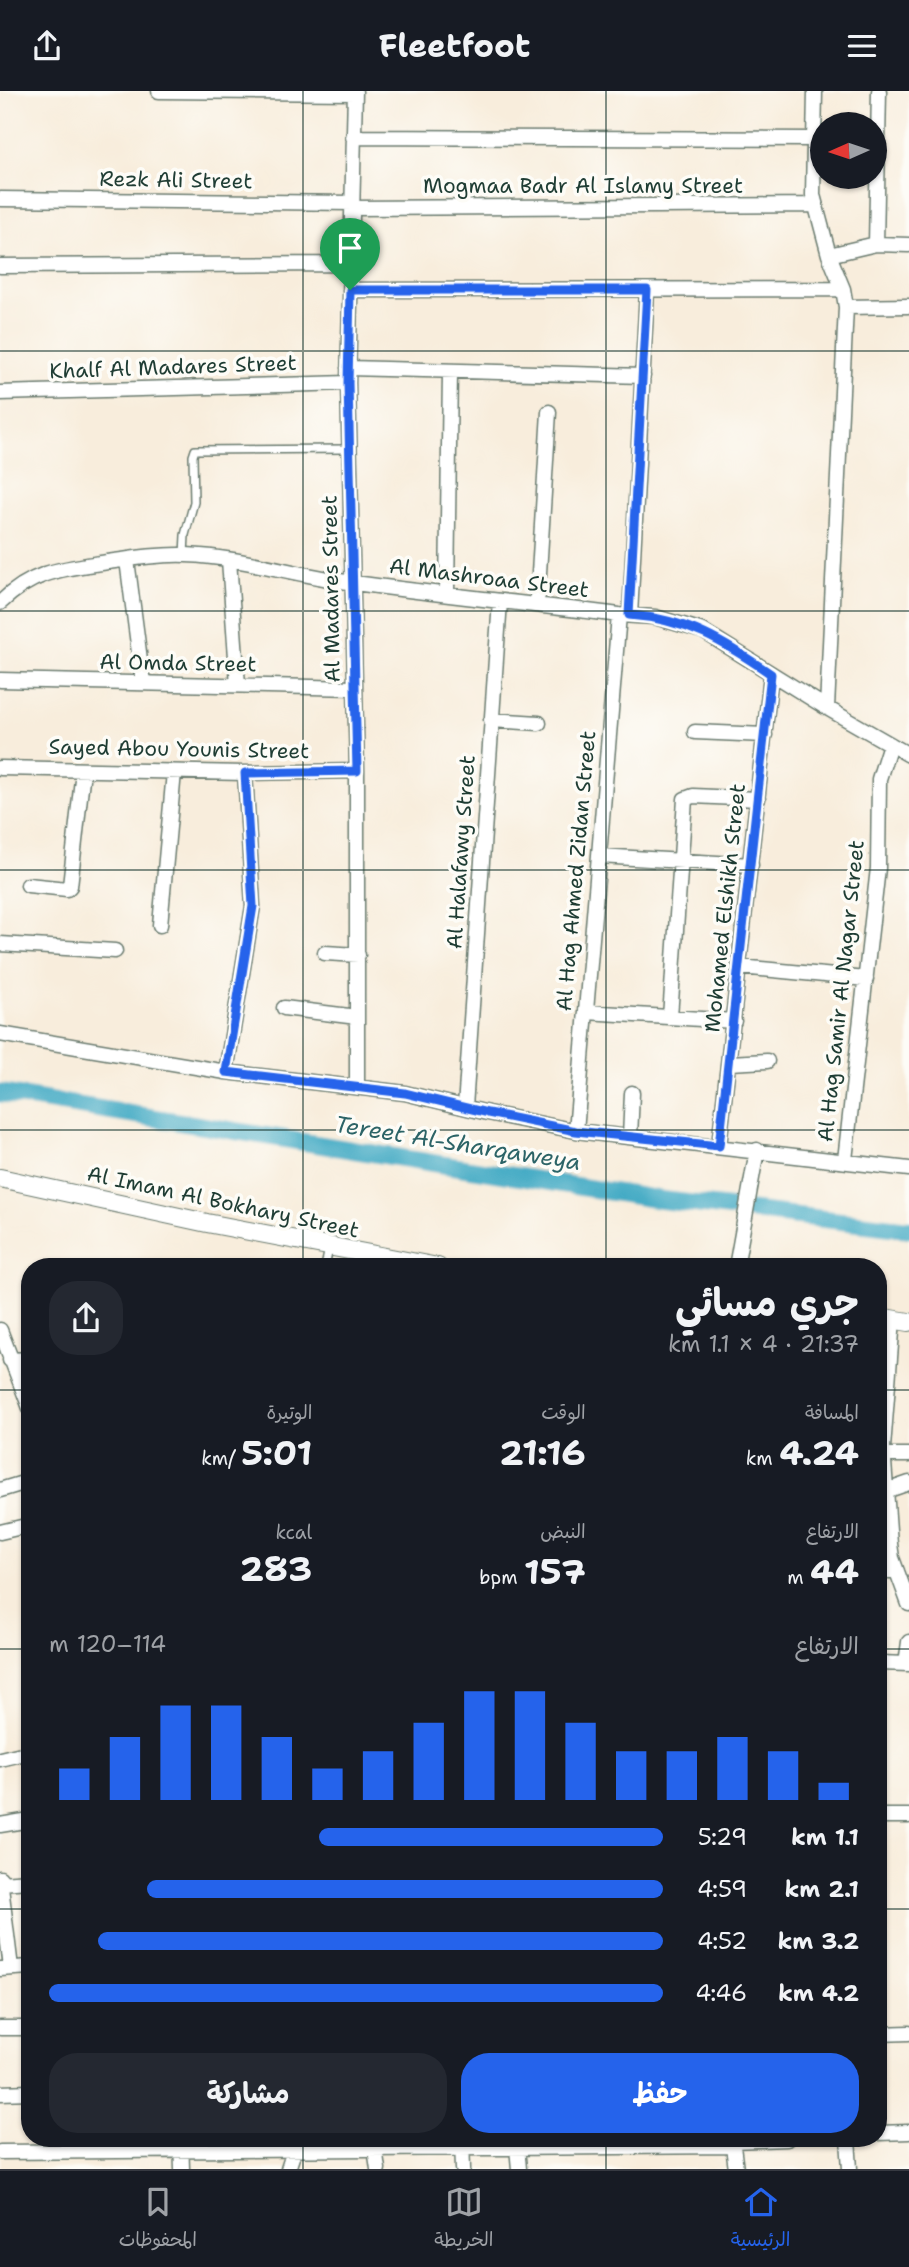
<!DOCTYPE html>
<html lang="ar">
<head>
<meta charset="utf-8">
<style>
	body { margin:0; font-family:"Shantell Sans","Playpen Sans Arabic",sans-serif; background:#242831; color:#f1f3f6; direction:rtl; height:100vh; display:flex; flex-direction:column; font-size:26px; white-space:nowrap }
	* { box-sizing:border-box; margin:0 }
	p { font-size:23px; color:#9ea1a6 }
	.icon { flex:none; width:38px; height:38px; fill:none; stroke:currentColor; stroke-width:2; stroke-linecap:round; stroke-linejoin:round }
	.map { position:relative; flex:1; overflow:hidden; direction:ltr }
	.panel { position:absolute; left:21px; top:1167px; width:866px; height:889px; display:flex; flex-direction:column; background:#171b24; border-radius:28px; box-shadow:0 2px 5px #0004; direction:rtl }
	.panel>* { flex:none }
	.needle { width:46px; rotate:267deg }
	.fabs { position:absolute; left:810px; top:21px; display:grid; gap:14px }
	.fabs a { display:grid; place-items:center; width:77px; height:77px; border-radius:50%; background:#171b24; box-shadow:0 2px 5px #0004; font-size:35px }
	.pin { position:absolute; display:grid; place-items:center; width:60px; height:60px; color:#fff; margin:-72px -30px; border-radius:50% 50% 50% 0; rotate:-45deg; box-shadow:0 0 7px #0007 }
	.pin .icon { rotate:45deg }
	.round { display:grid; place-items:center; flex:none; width:74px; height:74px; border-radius:28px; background:#242831 }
	.headline { display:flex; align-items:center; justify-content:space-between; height:119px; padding:0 28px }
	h1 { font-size:38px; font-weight:700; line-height:52px }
	.metrics { display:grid; grid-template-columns:repeat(3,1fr); gap:10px; height:119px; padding:7px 28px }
	.metrics div { display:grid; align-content:center }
	.metrics b { font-size:35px; font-weight:700 }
	.metrics small { font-size:19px; font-weight:400 }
	.metrics p { font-size:19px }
	.chart { height:196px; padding:14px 28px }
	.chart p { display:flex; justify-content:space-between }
	.chart svg { width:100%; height:126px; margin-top:7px; stroke:#2563eb; stroke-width:6 }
	.primary-button { display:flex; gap:14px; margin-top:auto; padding:14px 28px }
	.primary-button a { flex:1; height:80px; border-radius:28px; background:#2563eb; color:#fff; font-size:28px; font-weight:700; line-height:80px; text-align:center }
	.primary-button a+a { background:#242831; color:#f1f3f6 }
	ul { padding:0 28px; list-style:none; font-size:23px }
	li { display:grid; grid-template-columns:112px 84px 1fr; align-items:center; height:52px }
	li i { height:18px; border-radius:9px; background:#2563eb }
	header { display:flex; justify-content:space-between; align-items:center; height:91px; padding:0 28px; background:#171b24; font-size:32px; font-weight:700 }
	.dock { display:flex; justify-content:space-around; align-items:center; height:98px; border-top:2px solid #363941; background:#171b24; font-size:19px; color:#9ea1a6 }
	.dock a { display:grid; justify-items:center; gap:4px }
	.dock .on { color:#2563eb }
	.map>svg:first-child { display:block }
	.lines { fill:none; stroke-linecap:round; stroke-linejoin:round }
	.canal { stroke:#45abc5; stroke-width:18 }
	.service-casing { stroke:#6b7b6f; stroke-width:10 }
	.minor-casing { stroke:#6b7b6f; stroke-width:17 }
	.tertiary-casing { stroke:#6b7b6f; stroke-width:20 }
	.service { stroke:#fff; stroke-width:7 }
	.minor { stroke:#fff; stroke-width:14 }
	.tertiary { stroke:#fff; stroke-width:18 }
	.route-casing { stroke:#fff; stroke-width:14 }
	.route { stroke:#2563eb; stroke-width:9 }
	.grid { fill:none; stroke:#1f3d34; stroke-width:2; stroke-opacity:0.55 }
	.labels { text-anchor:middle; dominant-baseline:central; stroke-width:7; stroke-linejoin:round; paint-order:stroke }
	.street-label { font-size:21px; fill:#1f3d34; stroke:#fdfcf7 }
	.water-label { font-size:23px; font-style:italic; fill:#2c6467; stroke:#fdfcf7 }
</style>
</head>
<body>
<header><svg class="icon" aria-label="menu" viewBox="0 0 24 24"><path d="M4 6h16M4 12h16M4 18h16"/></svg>Fleetfoot<svg class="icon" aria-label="share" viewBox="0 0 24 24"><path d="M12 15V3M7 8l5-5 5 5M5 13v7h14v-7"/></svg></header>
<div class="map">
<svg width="909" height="2078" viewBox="0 0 909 2078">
	<rect width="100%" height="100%" fill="#fdfcf7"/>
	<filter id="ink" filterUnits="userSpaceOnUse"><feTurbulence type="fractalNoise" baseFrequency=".0143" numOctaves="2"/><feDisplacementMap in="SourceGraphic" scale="14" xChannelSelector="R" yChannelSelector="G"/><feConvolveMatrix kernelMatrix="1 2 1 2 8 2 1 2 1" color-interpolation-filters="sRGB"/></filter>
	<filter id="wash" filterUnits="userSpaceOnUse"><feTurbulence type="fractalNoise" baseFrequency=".00686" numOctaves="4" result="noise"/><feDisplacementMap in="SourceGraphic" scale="28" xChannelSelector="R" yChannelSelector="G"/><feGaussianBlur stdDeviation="1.57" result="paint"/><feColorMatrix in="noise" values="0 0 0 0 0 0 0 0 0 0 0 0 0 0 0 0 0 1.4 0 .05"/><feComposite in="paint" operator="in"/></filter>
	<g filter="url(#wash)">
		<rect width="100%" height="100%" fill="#f8eddc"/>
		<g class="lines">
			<!-- canal -->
			<path class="canal" d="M0,1002L662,1109L909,1138"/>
		</g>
	</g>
	<g filter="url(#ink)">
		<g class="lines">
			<!-- service casing -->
			<g class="service-casing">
				<path id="service" d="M184,464L185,444L194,411L193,365L195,359L349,358
					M325,1176L329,1157"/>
			</g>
			<!-- minor casing -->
			<g class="minor-casing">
				<path id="minor" d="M159,0L355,2
					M355,0L348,292L357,680V995
					M815,0L813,104L829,164L843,198L846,216L827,617
					M353,46L814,48
					M0,108L352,112
					M352,117L815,114
					M876,153L879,0
					M829,164L876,153L909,154
					M0,175L350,173
					M350,199L843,198
					M846,216L909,215
					M348,277L643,285
					M0,302L348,292
					M127,469L143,592
					M229,469L238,594
					M447,503L450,281
					M0,512C32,481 59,478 101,472C129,468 157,463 186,464C243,466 298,485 354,492C442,504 531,513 619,524L655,526L703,540L827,617L909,664
					M537,514L549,321
					M630,524L647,199
					M0,589L355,597
					M491,629L539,632
					M695,641L765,644
					M0,677L245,682L357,680
					M599,765L751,774
					M28,794L67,798L70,795L83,679
					M160,834L174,681
					M0,853L115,860
					M325,862L358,864
					M740,876L866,888
					M284,917L357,926
					M586,921L734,930
					M670,926L685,708L693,705L758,708
					M0,943L226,981L405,1002L488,1022L576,1040L909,1078
					M729,972L767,970
					M226,981L253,815L245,682
					M465,1016L500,510
					M576,1040L619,524
					M630,1046L632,1002
					M719,1055L771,583
					M845,1069L878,777L879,688L890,653
					M736,1176L757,1059
					M893,1228L883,1357L890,1453L892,1467L909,1513
					M0,1239L30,1317
					M10,1269L30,1268
					M883,1364H909
					M0,1399L30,1390
					M878,1400H886L909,1392
					M0,1441L30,1434
					M878,1480H897
					M878,1572L909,1573
					M906,1573L909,1551
					M0,1668L30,1661
					M878,1725H909
					M0,1734L30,1729
					M0,1787L11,1877
					M0,1792L30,1790
					M0,1878L30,1876
					M0,1937H30
					M878,1943L909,1942
					M0,2002L30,2001
					M878,2042L909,2041
					M181,2048L182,2078
					M462,2048L463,2078
					M732,2048L736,2078
					M848,2048L850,2078
					M732,2050L787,2048
					M517,2056L519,2078
					M375,2057L378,2078
					M0,2061L732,2055
					M288,2078L293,2063L295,2048"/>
			</g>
			<!-- tertiary casing -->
			<g class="tertiary-casing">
				<path id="tertiary" d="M0,1087L207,1132L438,1176
					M878,1226L909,1231"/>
			</g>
			<!-- service -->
			<use href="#service" class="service"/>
			<!-- minor -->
			<use href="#minor" class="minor"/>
			<!-- tertiary -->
			<use href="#tertiary" class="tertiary"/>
		</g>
	</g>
	<g class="lines" filter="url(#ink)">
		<!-- route casing -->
		<g class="route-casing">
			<path id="route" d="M350,199H647L629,524C688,528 724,551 771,583L719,1055L576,1040L488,1022L405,1002L226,981L253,815L245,682L357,680L348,292Z"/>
		</g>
		<!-- route -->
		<use href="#route" class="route"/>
	</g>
	<!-- grid -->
	<path class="grid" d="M303,0V1176M606,0V1176M0,260H909M0,520H909M0,779H909M0,1039H909M0,1299H30M878,1299H909M0,1558H30M878,1558H909M0,1818H30M878,1818H909M303,2048V2078M606,2048V2078"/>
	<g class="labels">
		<!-- street labels -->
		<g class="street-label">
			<text transform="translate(176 89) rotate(1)">Rezk Ali Street</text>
			<text x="583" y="95">Mogmaa Badr Al Islamy Street</text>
			<text transform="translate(173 276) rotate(-2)">Khalf Al Madares Street</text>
			<text transform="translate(489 487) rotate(7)">Al Mashroaa Street</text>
			<text transform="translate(331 498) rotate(-91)">Al Madares Street</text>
			<text transform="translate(178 572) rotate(1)">Al Omda Street</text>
			<text transform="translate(179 658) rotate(1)">Sayed Abou Younis Street</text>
			<text transform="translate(461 761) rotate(-86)">Al Halafawy Street</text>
			<text transform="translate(576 780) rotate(-85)">Al Hag Ahmed Zidan Street</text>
			<text transform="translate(725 817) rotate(-84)">Mohamed Elshikh Street</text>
			<text transform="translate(841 900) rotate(-84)">Al Hag Samir Al Nagar Street</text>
			<text transform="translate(223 1111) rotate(12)">Al Imam Al Bokhary Street</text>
		</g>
		<!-- water labels -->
		<g class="water-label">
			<text transform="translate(458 1052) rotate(9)">Tereet Al-Sharqaweya</text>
		</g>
	</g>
</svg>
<div class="fabs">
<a><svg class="needle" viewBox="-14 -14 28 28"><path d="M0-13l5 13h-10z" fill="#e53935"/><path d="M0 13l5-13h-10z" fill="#9ea1a6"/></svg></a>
</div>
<div class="pin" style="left:350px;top:199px;background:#1e9e55"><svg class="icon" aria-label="arrive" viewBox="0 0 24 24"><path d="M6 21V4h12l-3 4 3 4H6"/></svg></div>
<section class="panel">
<div class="headline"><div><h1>جري مسائي</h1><p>21:37 · 4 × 1.1 km</p></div><a class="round"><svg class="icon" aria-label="share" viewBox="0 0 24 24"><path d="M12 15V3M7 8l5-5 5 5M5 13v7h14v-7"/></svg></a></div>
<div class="metrics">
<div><p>المسافة</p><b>4.24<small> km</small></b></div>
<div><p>الوقت</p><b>21:16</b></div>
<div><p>الوتيرة</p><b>5:01<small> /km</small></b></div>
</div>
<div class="metrics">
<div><p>الارتفاع</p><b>44<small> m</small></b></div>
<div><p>النبض</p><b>157<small> bpm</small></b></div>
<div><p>kcal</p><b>283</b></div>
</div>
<div class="chart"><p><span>الارتفاع</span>114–120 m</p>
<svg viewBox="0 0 160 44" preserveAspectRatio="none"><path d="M5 44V33M15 44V22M25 44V11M35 44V11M45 44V22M55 44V33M65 44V27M75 44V17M85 44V6M95 44V6M105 44V17M115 44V27M125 44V27M135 44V22M145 44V27M155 44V38"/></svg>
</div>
<ul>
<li><b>1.1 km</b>5:29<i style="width:56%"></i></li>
<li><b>2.1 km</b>4:59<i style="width:84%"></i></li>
<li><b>3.2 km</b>4:52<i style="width:92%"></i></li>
<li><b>4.2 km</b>4:46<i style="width:100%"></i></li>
</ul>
<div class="primary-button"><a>حفظ</a><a>مشاركة</a></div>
</section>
</div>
<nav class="dock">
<a class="on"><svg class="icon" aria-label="home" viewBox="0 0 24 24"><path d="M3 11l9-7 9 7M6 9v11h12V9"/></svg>الرئيسية</a>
<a><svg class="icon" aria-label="map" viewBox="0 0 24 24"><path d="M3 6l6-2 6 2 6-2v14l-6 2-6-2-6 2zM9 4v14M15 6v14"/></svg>الخريطة</a>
<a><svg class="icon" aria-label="saved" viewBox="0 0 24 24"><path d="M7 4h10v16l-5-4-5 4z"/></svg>المحفوظات</a>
</nav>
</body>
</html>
